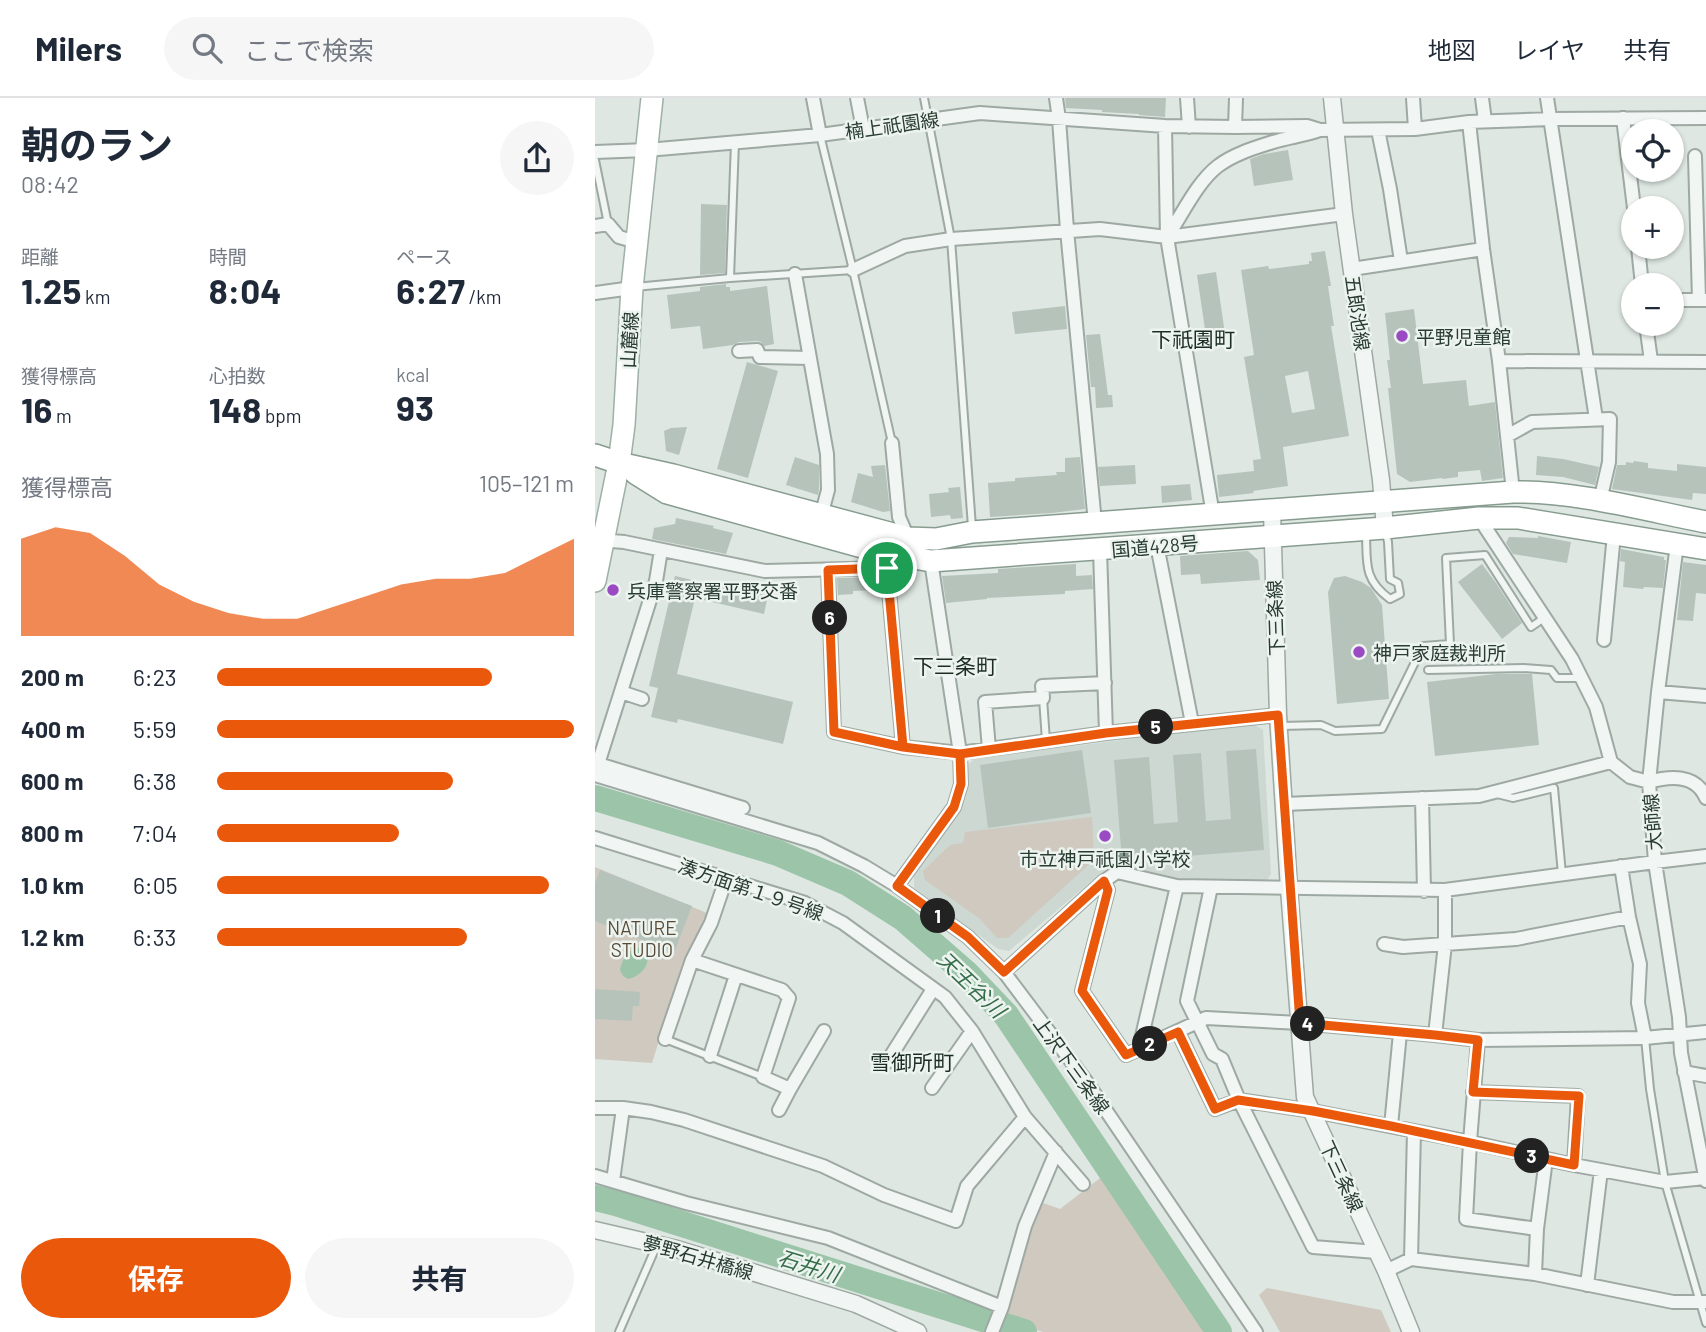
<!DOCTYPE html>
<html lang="ja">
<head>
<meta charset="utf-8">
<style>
	body { margin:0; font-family:Barlow,"Noto Sans JP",sans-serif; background:#f6f6f7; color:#1f2937; height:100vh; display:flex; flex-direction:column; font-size:26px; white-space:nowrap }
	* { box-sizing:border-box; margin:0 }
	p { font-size:23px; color:#747a83 }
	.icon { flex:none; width:38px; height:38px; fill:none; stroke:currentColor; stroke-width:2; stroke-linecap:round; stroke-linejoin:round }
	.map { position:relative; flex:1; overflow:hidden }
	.details { display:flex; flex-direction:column; background:#fff; width:595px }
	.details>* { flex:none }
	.tools { position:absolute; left:1026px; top:21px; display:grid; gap:14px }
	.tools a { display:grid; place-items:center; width:63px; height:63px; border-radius:50%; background:#fff; box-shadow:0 2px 5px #0004; font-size:35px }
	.pin { position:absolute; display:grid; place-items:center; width:60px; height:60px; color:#fff; margin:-30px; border:4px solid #fff; border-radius:50%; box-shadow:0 2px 7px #0007 }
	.km { position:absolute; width:35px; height:35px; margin:-18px; border-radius:50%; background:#222; color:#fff; font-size:19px; line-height:35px; text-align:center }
	.round { display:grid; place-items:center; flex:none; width:74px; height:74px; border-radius:37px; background:#f6f6f7 }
	.overview { display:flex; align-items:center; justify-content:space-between; height:119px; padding:0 21px }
	h1 { font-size:38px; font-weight:700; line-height:52px }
	.metrics { display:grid; grid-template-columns:repeat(3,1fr); gap:10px; height:119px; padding:7px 21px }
	.metrics div { display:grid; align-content:center }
	.metrics b { font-size:35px; font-weight:700 }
	.metrics small { font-size:19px; font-weight:400 }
	.metrics p { font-size:19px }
	.chart { height:196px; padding:14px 21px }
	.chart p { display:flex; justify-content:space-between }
	.chart svg { width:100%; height:126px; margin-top:7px; fill:#ea580c; opacity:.7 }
	.primary-button { display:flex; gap:14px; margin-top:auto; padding:14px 21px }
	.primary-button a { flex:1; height:80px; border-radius:42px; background:#ea580c; color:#fff; font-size:28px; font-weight:700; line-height:80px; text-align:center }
	.primary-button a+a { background:#f6f6f7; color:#1f2937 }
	ul { padding:0 21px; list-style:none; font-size:23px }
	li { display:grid; grid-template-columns:112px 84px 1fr; align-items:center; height:52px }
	li i { height:18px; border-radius:9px; background:#ea580c }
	header { display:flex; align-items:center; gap:42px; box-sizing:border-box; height:98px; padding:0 35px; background:#fff; border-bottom:2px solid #e0e1e3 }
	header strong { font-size:33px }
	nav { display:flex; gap:38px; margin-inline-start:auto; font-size:24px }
	.search { width:490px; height:63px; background:#f6f6f7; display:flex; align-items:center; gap:18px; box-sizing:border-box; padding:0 24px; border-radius:38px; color:#747a83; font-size:26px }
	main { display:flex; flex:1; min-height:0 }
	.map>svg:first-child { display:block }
	.built { fill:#ccd8d1 }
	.green { fill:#d0c9c0 }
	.water { fill:#9bc4a8 }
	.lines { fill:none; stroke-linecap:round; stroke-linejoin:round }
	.river { stroke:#9bc4a8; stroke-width:26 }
	.building { fill:#b6c3bb; fill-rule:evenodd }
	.service-casing { stroke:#9da9a2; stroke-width:10 }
	.minor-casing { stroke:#9da9a2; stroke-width:16 }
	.tertiary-casing { stroke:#9da9a2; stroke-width:19 }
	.primary-casing { stroke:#9eb1a6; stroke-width:24 }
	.trunk-casing { stroke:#879c8f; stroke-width:24 }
	.service { stroke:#f1f5f3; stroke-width:6 }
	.minor { stroke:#f1f5f3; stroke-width:12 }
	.tertiary { stroke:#f1f5f3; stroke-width:16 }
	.primary { stroke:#fff; stroke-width:21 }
	.trunk { stroke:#fff; stroke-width:21 }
	.route-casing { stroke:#fff; stroke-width:14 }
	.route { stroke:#ea580c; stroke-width:9 }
	.poi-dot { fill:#9a4bc4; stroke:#edf4f0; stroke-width:2.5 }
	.labels { text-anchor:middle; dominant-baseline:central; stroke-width:5; stroke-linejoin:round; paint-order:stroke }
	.street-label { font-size:19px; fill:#293c31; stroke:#edf4f0 }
	.poi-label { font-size:19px; fill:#293c31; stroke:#edf4f0; text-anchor:start }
	.park-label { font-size:19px; fill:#574b37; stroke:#edf4f0 }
	.neighbourhood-label { font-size:21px; fill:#1b2d23; stroke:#edf4f0 }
	.water-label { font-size:21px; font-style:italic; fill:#366d49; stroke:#edf4f0 }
</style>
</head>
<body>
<header>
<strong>Milers</strong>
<div class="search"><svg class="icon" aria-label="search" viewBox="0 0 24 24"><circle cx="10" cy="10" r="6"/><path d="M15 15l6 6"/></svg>ここで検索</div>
<nav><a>地図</a><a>レイヤ</a><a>共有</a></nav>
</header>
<main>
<section class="details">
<div class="overview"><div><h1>朝のラン</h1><p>08:42</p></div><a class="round"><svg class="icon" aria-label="share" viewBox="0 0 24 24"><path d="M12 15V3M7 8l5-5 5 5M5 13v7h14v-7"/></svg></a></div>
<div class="metrics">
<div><p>距離</p><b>1.25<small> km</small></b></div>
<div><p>時間</p><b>8:04</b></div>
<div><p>ペース</p><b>6:27<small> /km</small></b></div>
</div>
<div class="metrics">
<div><p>獲得標高</p><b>16<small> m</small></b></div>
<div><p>心拍数</p><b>148<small> bpm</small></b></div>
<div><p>kcal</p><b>93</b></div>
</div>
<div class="chart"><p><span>獲得標高</span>105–121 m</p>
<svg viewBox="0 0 160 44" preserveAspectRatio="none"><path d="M0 44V10L10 6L20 8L30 16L40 26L50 32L60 36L70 38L80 38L90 34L100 30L110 26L120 24L130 24L140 22L150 16L160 10V44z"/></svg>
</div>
<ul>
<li><b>200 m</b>6:23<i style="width:77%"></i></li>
<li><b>400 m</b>5:59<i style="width:100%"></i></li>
<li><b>600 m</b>6:38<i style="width:66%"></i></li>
<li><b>800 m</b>7:04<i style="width:51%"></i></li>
<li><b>1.0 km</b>6:05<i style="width:93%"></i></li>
<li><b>1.2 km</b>6:33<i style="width:70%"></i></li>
</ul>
<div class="primary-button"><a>保存</a><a>共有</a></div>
</section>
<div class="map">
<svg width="1111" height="1234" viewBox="0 0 1111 1234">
	<rect width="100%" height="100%" fill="#dee7e2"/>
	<!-- built -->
	<path class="built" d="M659,626L668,632L676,776L670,785L584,783L519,764L414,853L403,851L319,790V778L365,712L372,686L374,666L380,660Z"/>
	<!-- green -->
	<path class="green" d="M497,719L499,762L413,840H402L385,821L330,782L328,773L355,747L368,745L370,734Z
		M0,769L112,815L88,866L57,965L0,961Z
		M509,1077L618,1234H448L411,1222L435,1130L448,1105L465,1111Z
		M672,1190L786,1212L796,1234H685L664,1197Z"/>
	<!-- water -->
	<path class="water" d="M41,849L50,851C58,864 47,878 33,881L28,878L25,872C27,861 32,855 41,849Z"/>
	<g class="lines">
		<!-- river -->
		<path class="river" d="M0,700L183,755L253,785L308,820L371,875L411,917L624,1234
			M0,1100L21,1105L429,1234"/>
	</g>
	<!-- building -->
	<path class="building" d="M470,0H571L570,19L544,17V16L507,14V12L471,10Z
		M693,52L698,82L659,88L655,61L669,56Z
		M106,106L132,107L130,175L105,177Z
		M730,153L736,188H733L739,228H736L754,338L688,349L693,388L658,393L659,395L624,399L622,377L659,373L658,362L666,361L649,259L659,257L646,172L673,168L674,171L714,166V163H717L716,155ZM713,273L720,311L697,315L690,278Z
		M621,174L631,243L612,245L602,177Z
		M131,186V189H135V193L172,188L179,246L169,248L166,244L162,243L144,244L138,247L108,251L105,228L76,231L72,197L105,193V189Z
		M470,208L472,231L420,236L417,214Z
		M819,211L828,286L871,282L874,308L900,304L908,380L887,383L885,372L863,374V379L848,381L847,380L815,384L802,376L793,290H796L792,262H795L790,215Z
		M505,236L513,297H517L518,309L501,310L500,289H496L491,237Z
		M152,264L183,273L153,380L122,371Z
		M92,329L84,357L71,353L69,333L76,330Z
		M942,358L968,361L1004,369L1000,387L968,379L941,377Z
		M200,359L224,367V391L223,397L191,387Z
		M485,359L490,411L457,415L395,419L393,385L420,383V380L462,377L461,374H470V360Z
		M1039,363L1053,365V370L1082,373V366L1111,369V396L1098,395L1097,402L1017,391L1022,367H1031V364L1038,365Z
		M290,367L295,413L288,414L256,404L263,375L278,379L276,368Z
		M540,367L541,386L505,388L503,369Z
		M595,386L597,402L567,405L566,388Z
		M365,389L368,420L356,421L355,417L336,419L334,396L354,394L353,390Z
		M81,420L119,428L118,430L138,435L131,456L57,441L59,430L80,426Z
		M943,438L976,444L972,465L918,456L911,445L914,439L943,440Z
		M1026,451L1069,459V462H1071L1068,490L1049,489L1048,491L1028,489L1030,464L1025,463Z
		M653,453L663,462L665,482L606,486L605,476L586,477L585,458Z
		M1088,464L1111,467V496L1101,495L1098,523L1082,522Z
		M481,466V478L497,477L498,491L470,493V496L392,500V501L351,505L347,478L403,475V471Z
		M887,466L901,485L927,525L907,541L863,484Z
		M80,478L119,487L120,485L173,497L169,516L100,500L82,576L198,604L188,646L83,621L82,625L56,619L63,590L54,588Z
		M750,478L767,484L776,490L787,507L794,601L742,606L733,494L739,480Z
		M282,479L283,492L258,493V496L243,497L242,480Z
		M901,576H937L944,647L840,658L832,584Z
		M661,651L669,752L527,763L519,662L554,659L559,726L583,724L578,657L606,655L611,723L636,721L631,653Z
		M487,652L496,715L393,730L385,667Z
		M5,772L97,808L79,855L0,823V785Z
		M0,891L45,894L44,908H38L37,923L0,921Z"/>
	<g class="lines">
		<!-- service casing -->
		<g class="service-casing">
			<path id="service" d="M329,0L356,141L377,429
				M225,37L258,172L297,345
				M0,62L13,126
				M135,180L140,44
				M40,189L135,180L258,172
				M771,434C772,465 768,481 795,501L805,496L803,485L795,481L793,444L791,435
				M833,572L929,570L956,572L962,580H987
				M448,600L451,643
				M686,628L726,627L740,633L787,631L828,548L855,546L851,460L890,457L936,529L949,520
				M902,696L918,700L959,690L967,776
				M1050,940L1055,991L1070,1084L1111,1225
				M70,941L168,979
				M24,1234L61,1149"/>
		</g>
		<!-- minor casing -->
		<g class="minor-casing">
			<path id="minor" d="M218,0L225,37
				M262,0L268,31
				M461,0L464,21L472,132L500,425
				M592,0L594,29
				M818,0L820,31
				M887,0L890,23
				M952,0L1001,321
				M1028,20L1039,110
				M874,24L888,151L904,263L918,394
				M570,28L572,139L618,417
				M640,29L641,0
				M783,32L795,91L806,163
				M0,54L52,52L225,37L385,15L570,28L640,29L712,28L725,32L820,31L874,24L955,21L1111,20
				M1100,58L1104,202
				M0,128L13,126L24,139L42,144
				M572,139C587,117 602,84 623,68C639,56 659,50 678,44C693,39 709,38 725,32
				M1043,149L1047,187
				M757,171L888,151
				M258,172L310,148L356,141L505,131L572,139L749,116
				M200,176L232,356L233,392L226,418
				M0,195L37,190
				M1076,202H1111
				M1051,226L1056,263
				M144,253L162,252L165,259L215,260
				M904,263L1111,264
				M912,338L937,324L1015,321L1014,364L1005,403
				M884,420L977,561L1001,609L1016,664L1035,679L1054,684
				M4,442L29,444L170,473L292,470L310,459L313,440L304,419L297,345
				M1082,446L1063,594L1054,684L1060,764L1084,919L1086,955L1111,1083
				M562,447L597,625
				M505,452L511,635
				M292,470L308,649
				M233,472L239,634L308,649L365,655L511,635L683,617
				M1009,542L1019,436
				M26,594L47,601
				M1063,594L1111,598
				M394,651L390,604L448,600L447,588L510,585
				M0,665L148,710
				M3,666L61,483L66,452
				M0,677L223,745L269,768L302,788L373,839L409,874L491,983L661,1234
				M1054,684C1075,678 1101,676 1111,700
				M827,700L829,793
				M689,706L884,698L1016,664
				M0,740L210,805L248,825L350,899L377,933L430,1019L488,1086
				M1026,768L1034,819L1045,866L1043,905L1050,940
				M509,783L513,792L487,893L531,957L611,920L705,925L840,937L883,942L1050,940L1111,934
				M302,788L359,709L366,686L365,655L336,463
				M616,789L592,903L618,956L627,961L644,1002L718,1013L875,1044L871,1121L942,1131L940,1176
				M789,846L808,849L921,841L1034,819
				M97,862L187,892L194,900L168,979L195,991L229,933
				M409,874L509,783L522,774L582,788L850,792L1060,764L1111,758
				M583,934L620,1011L644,1002L718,1149L782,1154
				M840,937L850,846V792
				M70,941L97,862L116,825L131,781
				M883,942L875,1044L979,1067L1070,1084L1111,1080
				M544,951L582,788
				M115,958L141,877
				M292,964L338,891
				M1089,974L1111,978
				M337,990L377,933
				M878,994L983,998L979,1067
				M0,1010H28L56,1014L89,1022L228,1068L289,1097L361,1123L372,1088L430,1019
				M184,1012L195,991
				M796,1028L805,935
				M0,1078L91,1105L233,1140L407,1209
				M18,1083L28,1010
				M942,1131L951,1061
				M816,1161L819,1033
				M791,1173L816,1161L940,1176L1078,1204H1111
				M992,1187L1006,1072
				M397,1234L407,1209L430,1128L461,1054"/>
		</g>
		<!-- tertiary casing -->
		<g class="tertiary-casing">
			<path id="tertiary" d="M737,0L749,116L786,382L790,430
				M677,413L683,617L694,791L710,999L791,1173L816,1234
				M0,1132L82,1151L261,1206L323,1234"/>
		</g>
		<!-- primary casing -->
		<g class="primary-casing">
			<path id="primary" d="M0,483L24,365L29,327L37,190L57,0"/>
		</g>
		<!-- trunk casing -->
		<g class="trunk-casing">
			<path id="trunk" d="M0,357L24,365L78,377L313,440L341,441L377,434L918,394C981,393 1049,412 1111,424
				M40,375L72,395L285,454L336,463L790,430L884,420H923L1111,451"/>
		</g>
		<!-- service -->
		<use href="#service" class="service"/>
		<!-- minor -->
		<use href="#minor" class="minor"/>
		<!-- tertiary -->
		<use href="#tertiary" class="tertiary"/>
		<!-- primary -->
		<use href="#primary" class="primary"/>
		<!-- trunk -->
		<use href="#trunk" class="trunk"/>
	</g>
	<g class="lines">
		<!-- route casing -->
		<g class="route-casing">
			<path id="route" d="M292,470L308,649L365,656L366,686L359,709L302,788L373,839L409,874L509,783L513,792L487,893L531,957L583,934L620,1011L643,1002L718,1013L796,1028L979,1067L984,998L878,994L883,942L840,937L705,925L683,617L511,635L365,656L308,649L239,634L233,472L292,470"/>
		</g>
		<!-- route -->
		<use href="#route" class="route"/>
	</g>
	<!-- markers -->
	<g class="poi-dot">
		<circle cx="807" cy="238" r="7"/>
		<circle cx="18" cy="492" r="7"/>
		<circle cx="764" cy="554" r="7"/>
		<circle cx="510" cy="738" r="7"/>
	</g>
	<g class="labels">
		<!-- street labels -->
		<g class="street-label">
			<text transform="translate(297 27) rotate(-8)">楠上祇園線</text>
			<text transform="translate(763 215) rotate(82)">五郎池線</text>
			<text transform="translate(34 242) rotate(-87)">山麓線</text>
			<text transform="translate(560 448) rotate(-5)">国道428号</text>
			<text transform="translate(680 520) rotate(-92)">下三条線</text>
			<text transform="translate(1057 724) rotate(-94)">大師線</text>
			<text transform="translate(156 791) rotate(19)">湊方面第１９号線</text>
			<text transform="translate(477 967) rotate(54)">上沢下三条線</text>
			<text transform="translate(747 1078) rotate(65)">下三条線</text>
			<text transform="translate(103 1159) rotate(16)">夢野石井橋線</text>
		</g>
		<!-- poi labels -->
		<g class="poi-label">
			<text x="821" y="238">平野児童館</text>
			<text x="32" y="492">兵庫警察署平野交番</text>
			<text x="778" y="554">神戸家庭裁判所</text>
			<text x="510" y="760" text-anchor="middle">市立神戸祇園小学校</text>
		</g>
		<!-- park labels -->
		<g class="park-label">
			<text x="47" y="829">NATURE<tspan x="47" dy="22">STUDIO</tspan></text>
		</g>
		<!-- neighbourhood labels -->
		<g class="neighbourhood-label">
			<text x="598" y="240">下祇園町</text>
			<text x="360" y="567">下三条町</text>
			<text x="317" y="963">雪御所町</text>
		</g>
		<!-- water labels -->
		<g class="water-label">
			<text transform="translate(377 886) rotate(44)">天王谷川</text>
			<text transform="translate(214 1167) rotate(17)">石井川</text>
		</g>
	</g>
</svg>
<div class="tools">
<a><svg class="icon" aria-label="locate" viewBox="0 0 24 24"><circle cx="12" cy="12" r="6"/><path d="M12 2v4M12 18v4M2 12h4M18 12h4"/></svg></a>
<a>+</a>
<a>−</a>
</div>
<div class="pin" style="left:292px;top:470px;background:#1e9e55"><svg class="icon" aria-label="arrive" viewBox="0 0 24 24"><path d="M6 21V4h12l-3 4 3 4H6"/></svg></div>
<b class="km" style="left:343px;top:818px">1</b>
<b class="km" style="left:555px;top:946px">2</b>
<b class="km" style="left:937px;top:1058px">3</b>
<b class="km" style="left:713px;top:926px">4</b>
<b class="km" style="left:561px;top:629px">5</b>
<b class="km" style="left:235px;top:520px">6</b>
</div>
</main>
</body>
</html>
